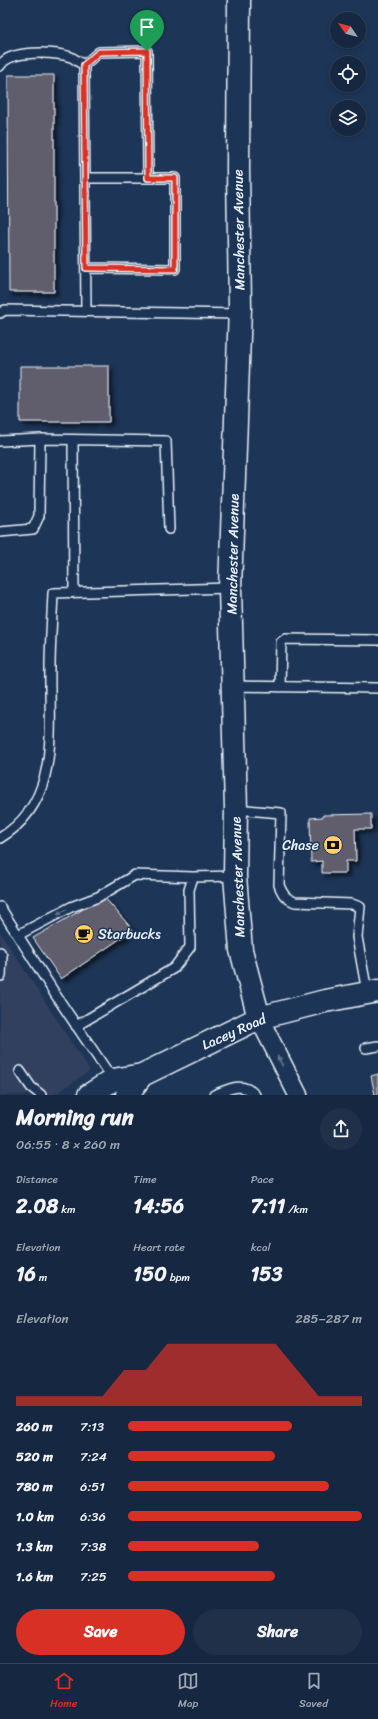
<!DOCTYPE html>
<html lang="en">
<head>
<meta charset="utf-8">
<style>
	body { margin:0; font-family:Sriracha,sans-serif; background:#1f3048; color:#f1f3f6; height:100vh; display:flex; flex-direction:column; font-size:15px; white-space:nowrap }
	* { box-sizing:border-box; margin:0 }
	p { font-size:13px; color:#9ea6b1 }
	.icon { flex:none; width:22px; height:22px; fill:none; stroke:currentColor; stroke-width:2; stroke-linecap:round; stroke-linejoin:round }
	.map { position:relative; height:1095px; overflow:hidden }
	.side { display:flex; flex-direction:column; background:#162841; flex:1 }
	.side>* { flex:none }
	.needle { width:26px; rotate:305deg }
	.buttons { position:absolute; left:330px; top:12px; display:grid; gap:8px }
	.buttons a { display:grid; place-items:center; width:36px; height:36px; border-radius:50%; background:#162841; box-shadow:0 2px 6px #0003,0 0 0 1px #35445a; font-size:20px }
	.pin { position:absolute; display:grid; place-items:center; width:34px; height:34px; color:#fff; margin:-41px -17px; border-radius:50% 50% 50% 0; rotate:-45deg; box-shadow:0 0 4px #0007 }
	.pin .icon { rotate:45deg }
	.round { display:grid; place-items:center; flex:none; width:42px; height:42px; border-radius:21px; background:#1f3048 }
	.summary { display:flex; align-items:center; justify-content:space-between; height:68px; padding:0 16px }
	h1 { font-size:22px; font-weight:800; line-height:30px }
	.stats { display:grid; grid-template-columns:repeat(3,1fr); gap:6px; height:68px; padding:4px 16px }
	.stats div { display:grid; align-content:center }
	.stats b { font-size:20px; font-weight:800 }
	.stats small { font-size:11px; font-weight:400 }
	.stats p { font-size:11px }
	.chart { height:112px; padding:8px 16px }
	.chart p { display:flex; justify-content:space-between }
	.chart svg { width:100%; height:72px; margin-top:4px; fill:#d93025; opacity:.7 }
	.action { display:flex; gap:8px; margin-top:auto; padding:8px 16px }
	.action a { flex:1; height:46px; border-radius:24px; background:#d93025; color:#fff; font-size:16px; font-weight:800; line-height:46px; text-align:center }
	.action a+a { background:#1f3048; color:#f1f3f6 }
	ul { padding:0 16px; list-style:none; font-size:13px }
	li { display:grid; grid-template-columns:64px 48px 1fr; align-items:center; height:30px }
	li i { height:10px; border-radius:5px; background:#d93025 }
	.menu { display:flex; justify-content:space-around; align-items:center; height:56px; border-top:1px solid #35445a; background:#162841; font-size:11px; color:#9ea6b1 }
	.menu a { display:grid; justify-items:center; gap:2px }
	.menu .selected { color:#d93025 }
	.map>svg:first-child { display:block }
	.built { fill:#31415e }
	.building { fill:#605d6d; stroke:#e8f1f8; filter:url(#shadow) }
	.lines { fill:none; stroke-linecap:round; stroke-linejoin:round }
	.lane-casing { stroke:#e8f1f8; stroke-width:12 }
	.street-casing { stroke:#e8f1f8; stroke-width:21 }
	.secondary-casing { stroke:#e8f1f8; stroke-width:25 }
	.lane { stroke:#1d3557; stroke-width:9 }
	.street { stroke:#1d3557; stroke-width:18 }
	.secondary { stroke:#1d3557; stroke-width:22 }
	.oneway { fill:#64778f }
	.route-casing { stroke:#fff; stroke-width:8 }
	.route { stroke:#d93025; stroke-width:5 }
	.labels { text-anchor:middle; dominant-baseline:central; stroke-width:3; stroke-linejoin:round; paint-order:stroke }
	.street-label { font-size:14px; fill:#e8f1f8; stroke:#1d3557 }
	.poi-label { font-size:14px; fill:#e8f1f8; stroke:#1d3557; text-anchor:end }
</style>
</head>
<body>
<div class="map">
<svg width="378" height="1095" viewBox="0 0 378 1095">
	<defs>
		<filter id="shadow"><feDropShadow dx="3.5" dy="3.5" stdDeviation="2" flood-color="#0009"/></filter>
	</defs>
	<rect width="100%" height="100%" fill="#1d3557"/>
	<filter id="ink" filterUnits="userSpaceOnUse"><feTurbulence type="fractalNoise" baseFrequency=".025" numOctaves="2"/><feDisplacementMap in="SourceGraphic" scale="8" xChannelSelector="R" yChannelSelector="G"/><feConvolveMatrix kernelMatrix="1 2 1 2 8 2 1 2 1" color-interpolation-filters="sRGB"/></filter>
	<g filter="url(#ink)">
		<!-- built -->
		<path class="built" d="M0,932L90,1071L54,1095H0Z"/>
		<!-- building -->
		<path class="building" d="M8,75H54V292H9Z
			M20,366H109V422H20Z
			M371,814V829H355L356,861H346V873H322V861L311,862L310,818L323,817V815Z
			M104,897L133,930L61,979L33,938Z
			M378,1074V1095H375L371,1076Z"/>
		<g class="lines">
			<!-- lane casing -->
			<g class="lane-casing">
				<path id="lane" d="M0,66C9,49 55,52 71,57C75,59 80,63 84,65
					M85,178H175V269L86,268
					M86,311L84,65L99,52L147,51L148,178
					M0,313L5,310L240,314
					M40,439L166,441L169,529
					M73,440L74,592
					M0,441L40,439L39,516L33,529L0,532
					M233,686L378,688
					M280,687L281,642L285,639L378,640
					M236,809L281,813L279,885C283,895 285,898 295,902L352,904L360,907L357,937L367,992
					M0,838C61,801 49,731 50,669C50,644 52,618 53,593L230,588
					M0,907L57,997L113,1080
					M18,935L71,907L98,897L135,875L193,877
					M0,952L2,956L1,976
					M76,1026L174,968L190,947L189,890L193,877L235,876
					M366,1048L378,1046
					M20,1071L31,1087L41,1095
					M214,1095C229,1089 243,1081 255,1095"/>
			</g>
			<!-- street casing -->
			<g class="street-casing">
				<path id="street" d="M259,1018L298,1095"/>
			</g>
			<!-- secondary casing -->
			<g class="secondary-casing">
				<path id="secondary" d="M239,0L238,169L240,308L230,588L236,809L235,876L241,950L259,1018
					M89,1095L113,1080L142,1075L259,1018L325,1001L378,991
					M127,1095L142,1075"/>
			</g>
			<!-- lane -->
			<use href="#lane" class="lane"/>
			<!-- street -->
			<use href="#street" class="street"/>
			<!-- secondary -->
			<use href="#secondary" class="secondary"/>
		</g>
		<!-- one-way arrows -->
		<defs><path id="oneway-solid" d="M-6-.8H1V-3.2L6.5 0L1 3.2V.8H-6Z"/></defs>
		<g class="oneway">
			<use href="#oneway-solid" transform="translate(62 912) rotate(152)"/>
			<use href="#oneway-solid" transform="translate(280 1061) rotate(-117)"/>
		</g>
	</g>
	<g class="lines" filter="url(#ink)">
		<!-- route casing -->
		<g class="route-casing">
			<path id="route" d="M147,51L148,178H175V269L86,268L84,65L99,52Z"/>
		</g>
		<!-- route -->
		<use href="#route" class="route"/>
	</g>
	<!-- icons -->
	<defs>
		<g id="bank-disc" transform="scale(1)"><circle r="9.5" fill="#ffd166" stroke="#1d3557"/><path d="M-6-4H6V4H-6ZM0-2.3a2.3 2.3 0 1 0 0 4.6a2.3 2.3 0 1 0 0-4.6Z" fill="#111"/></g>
		<g id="cafe-disc" transform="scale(1)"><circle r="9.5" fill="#ffd166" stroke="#1d3557"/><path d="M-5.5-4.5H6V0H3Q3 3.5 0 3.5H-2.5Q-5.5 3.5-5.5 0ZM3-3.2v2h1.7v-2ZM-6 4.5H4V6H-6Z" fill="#111"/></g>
	</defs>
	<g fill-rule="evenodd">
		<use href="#bank-disc" x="333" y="845"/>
		<use href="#cafe-disc" x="84" y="934"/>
	</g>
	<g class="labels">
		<!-- street labels -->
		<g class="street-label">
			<text transform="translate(239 230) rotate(-91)">Manchester Avenue</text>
			<text transform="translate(233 554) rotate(-89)">Manchester Avenue</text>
			<text transform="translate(238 877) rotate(-92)">Manchester Avenue</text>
			<text transform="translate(234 1032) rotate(-24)">Lacey Road</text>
		</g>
		<!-- poi labels -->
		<g class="poi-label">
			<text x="319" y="845">Chase</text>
			<text x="98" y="934" text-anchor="start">Starbucks</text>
		</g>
	</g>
</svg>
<div class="buttons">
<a><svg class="needle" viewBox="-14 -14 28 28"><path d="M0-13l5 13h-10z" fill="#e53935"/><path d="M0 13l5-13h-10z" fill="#9ea6b1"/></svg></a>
<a><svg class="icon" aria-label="locate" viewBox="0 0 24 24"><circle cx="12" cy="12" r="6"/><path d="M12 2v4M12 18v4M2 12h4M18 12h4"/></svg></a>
<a><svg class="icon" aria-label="layers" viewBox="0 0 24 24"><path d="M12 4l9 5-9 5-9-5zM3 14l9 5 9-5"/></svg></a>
</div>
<div class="pin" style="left:147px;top:51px;background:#1e9e55"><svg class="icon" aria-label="arrive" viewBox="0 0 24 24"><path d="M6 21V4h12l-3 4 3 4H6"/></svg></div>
</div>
<section class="side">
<div class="summary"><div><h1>Morning run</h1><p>06:55 · 8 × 260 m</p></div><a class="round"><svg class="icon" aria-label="share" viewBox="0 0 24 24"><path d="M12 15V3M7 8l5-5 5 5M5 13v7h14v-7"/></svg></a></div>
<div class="stats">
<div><p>Distance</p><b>2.08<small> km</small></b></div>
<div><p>Time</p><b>14:56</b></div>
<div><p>Pace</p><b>7:11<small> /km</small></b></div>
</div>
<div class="stats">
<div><p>Elevation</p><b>16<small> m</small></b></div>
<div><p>Heart rate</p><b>150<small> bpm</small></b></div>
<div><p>kcal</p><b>153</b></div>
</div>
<div class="chart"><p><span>Elevation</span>285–287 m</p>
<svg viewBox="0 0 160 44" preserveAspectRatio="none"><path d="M0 44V38L10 38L20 38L30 38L40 38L50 22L60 22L70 6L80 6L90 6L100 6L110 6L120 6L130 22L140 38L150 38L160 38V44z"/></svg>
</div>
<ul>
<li><b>260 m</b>7:13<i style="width:70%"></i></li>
<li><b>520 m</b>7:24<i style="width:63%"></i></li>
<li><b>780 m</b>6:51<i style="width:86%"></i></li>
<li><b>1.0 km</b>6:36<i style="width:100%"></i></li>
<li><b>1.3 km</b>7:38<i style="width:56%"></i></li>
<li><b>1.6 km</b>7:25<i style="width:63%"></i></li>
</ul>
<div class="action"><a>Save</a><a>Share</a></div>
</section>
<nav class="menu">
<a class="selected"><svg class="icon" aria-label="home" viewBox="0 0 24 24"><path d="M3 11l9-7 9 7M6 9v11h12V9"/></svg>Home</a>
<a><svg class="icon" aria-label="map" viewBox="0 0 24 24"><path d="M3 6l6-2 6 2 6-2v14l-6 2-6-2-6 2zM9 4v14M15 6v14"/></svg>Map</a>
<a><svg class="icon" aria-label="saved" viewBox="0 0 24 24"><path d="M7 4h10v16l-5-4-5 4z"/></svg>Saved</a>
</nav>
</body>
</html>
